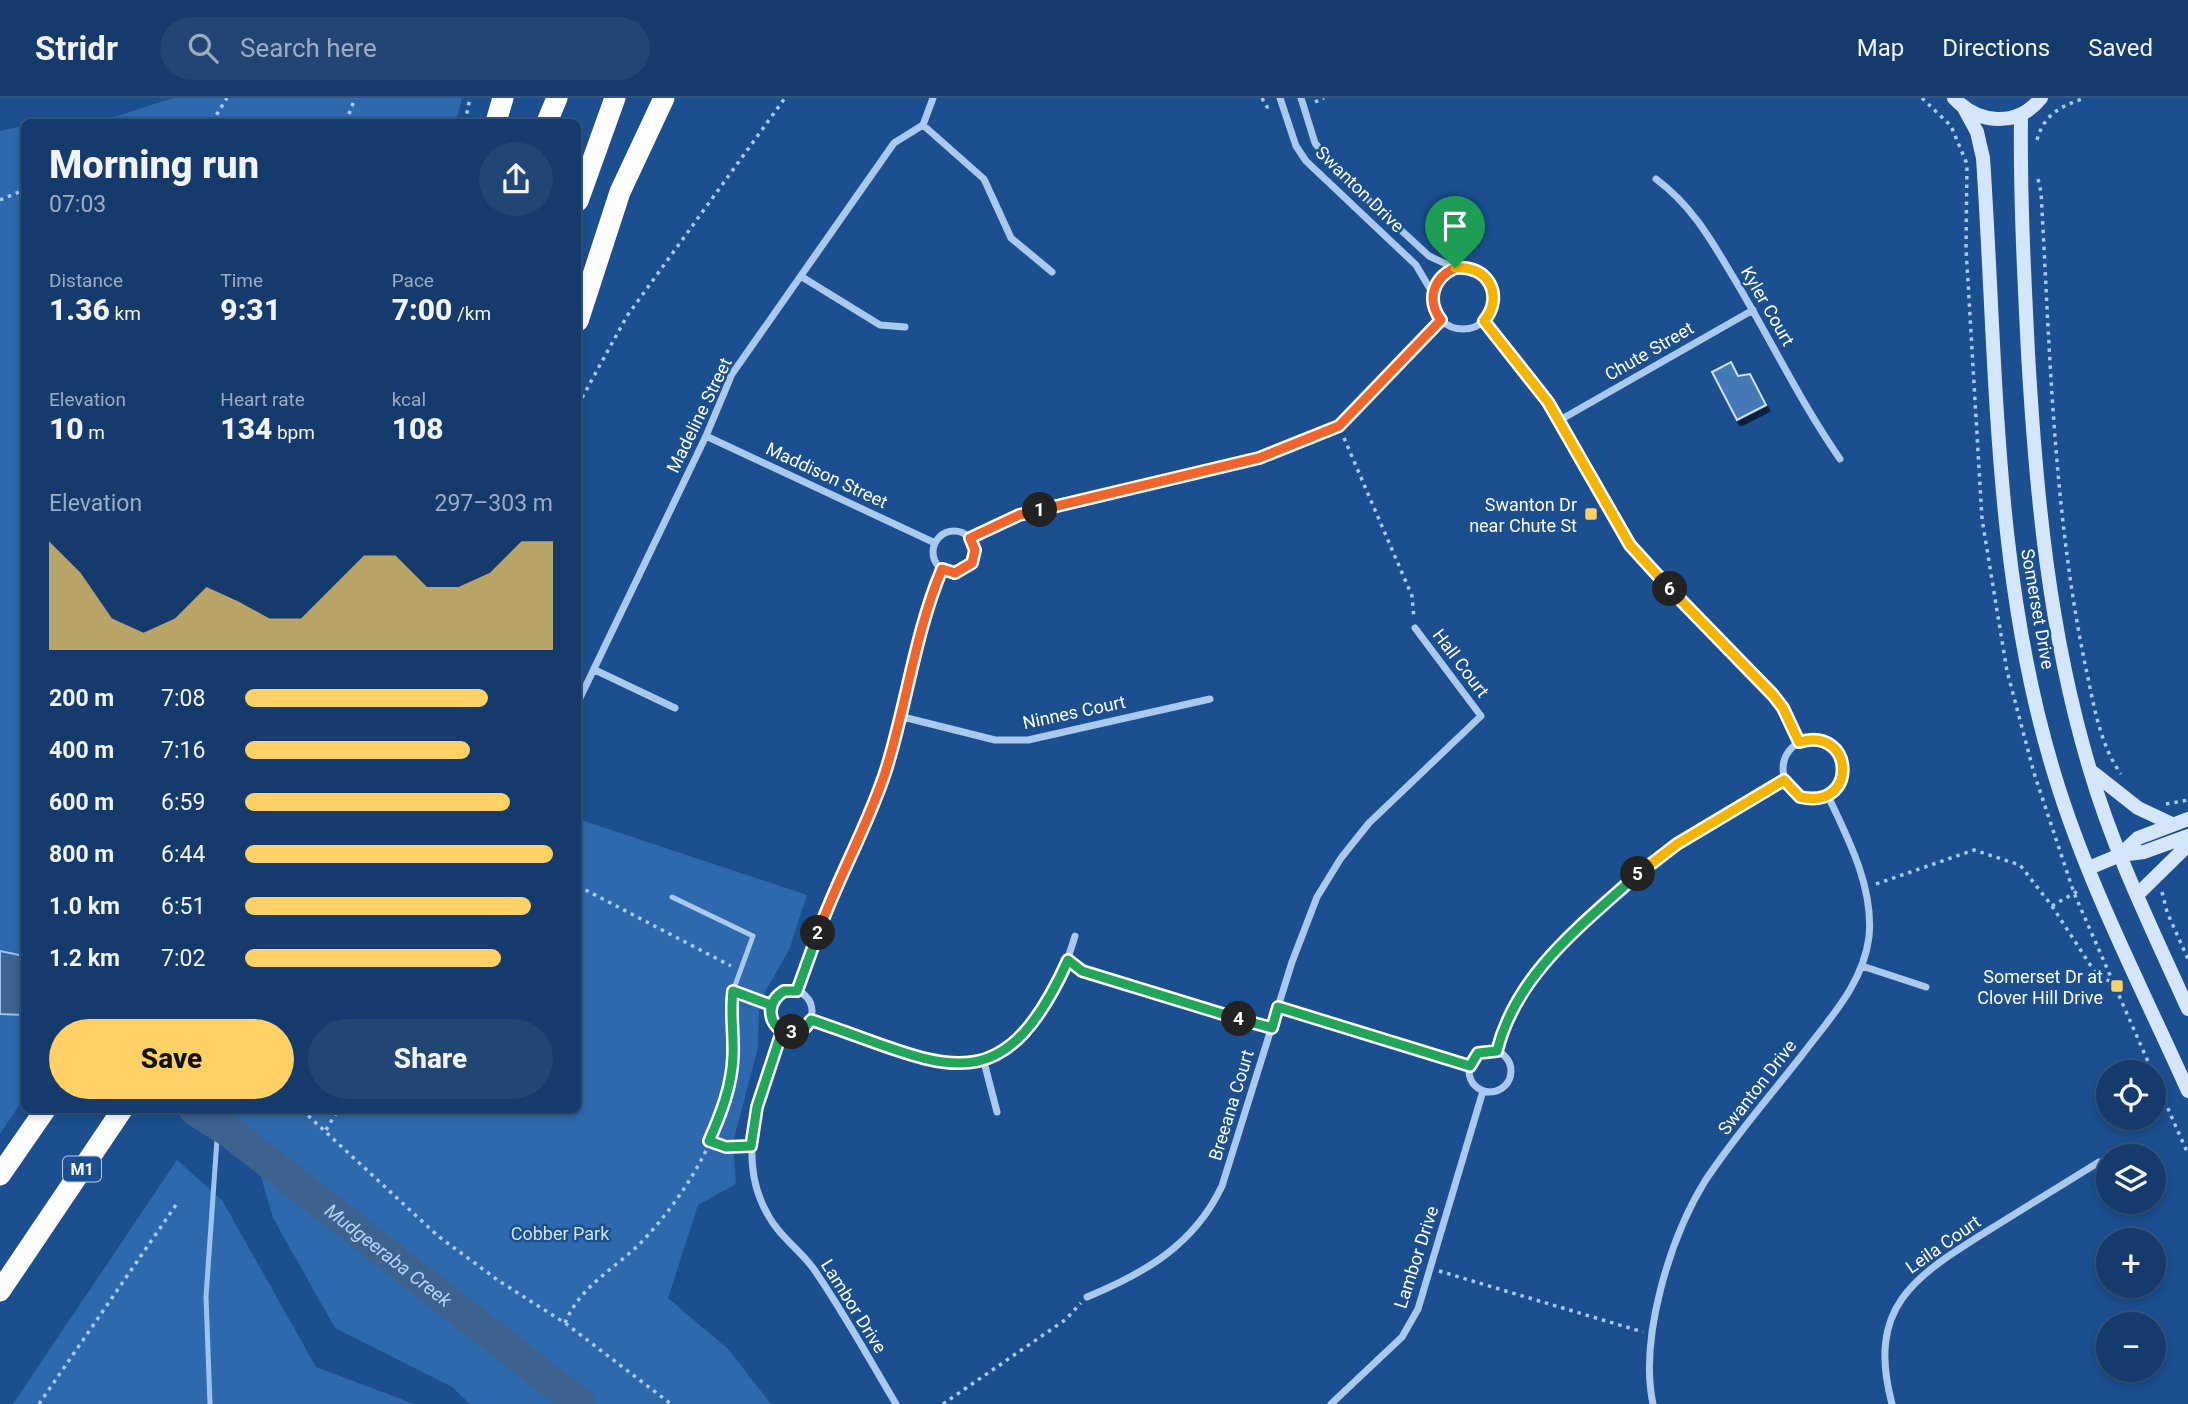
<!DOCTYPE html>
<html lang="en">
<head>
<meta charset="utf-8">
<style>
	body { margin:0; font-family:Roboto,sans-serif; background:#214673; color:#f1f3f6; height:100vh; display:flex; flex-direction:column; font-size:26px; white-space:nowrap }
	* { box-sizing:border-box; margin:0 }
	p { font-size:23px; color:#9dadc1 }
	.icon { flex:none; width:38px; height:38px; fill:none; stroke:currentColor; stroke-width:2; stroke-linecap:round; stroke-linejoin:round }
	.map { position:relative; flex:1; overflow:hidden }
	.sheet { position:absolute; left:21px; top:21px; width:560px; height:994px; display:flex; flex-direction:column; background:#143b6b; border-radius:10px; box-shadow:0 4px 10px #0003,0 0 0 2px #33557e }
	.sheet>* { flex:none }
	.tools { position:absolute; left:2096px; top:962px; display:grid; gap:14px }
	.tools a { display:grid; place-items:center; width:70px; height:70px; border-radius:50%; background:#143b6b; box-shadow:0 4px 10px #0003,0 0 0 2px #33557e; font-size:35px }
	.pin { position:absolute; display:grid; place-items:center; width:60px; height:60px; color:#fff; margin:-72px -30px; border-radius:50% 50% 50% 0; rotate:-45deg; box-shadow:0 0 7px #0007 }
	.pin .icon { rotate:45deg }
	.km { position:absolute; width:35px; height:35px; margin:-18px; border-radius:50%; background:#222; color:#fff; font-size:19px; line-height:35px; text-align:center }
	.round { display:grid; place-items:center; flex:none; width:74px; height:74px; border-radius:37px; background:#214673 }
	.headline { display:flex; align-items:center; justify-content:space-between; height:119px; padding:0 28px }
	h1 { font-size:38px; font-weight:800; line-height:52px }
	.metrics { display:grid; grid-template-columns:repeat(3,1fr); gap:10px; height:119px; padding:7px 28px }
	.metrics div { display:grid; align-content:center }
	.metrics b { font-size:30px; font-weight:800 }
	.metrics small { font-size:19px; font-weight:400 }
	.metrics p { font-size:19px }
	.chart { height:196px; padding:14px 28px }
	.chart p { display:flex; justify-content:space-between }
	.chart svg { width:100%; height:126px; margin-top:7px; fill:#ffd166; opacity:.7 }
	.cta { display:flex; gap:14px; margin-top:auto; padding:14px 28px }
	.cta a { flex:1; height:80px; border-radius:42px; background:#ffd166; color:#111; font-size:28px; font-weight:800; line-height:80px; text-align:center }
	.cta a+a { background:#214673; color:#f1f3f6 }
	ul { padding:0 28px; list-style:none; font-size:23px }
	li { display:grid; grid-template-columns:112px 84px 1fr; align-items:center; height:52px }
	li i { height:18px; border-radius:9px; background:#ffd166 }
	header { display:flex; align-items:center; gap:42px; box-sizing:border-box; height:98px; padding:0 35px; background:#143b6b; border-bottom:2px solid #33557e }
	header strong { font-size:33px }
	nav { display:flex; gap:38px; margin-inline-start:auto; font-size:24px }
	.search { width:490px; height:63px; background:#214673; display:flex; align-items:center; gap:18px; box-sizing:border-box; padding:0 24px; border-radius:38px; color:#9dadc1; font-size:26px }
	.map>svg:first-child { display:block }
	.green { fill:#2e69ad }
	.water { fill:#3c6290; stroke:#9cc4f0; stroke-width:2 }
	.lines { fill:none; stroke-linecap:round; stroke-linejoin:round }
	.stream { stroke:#9cc4f0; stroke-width:5 }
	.river { stroke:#3c6290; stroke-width:32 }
	.building { fill:#4478b7; stroke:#cfe3fa; stroke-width:2; filter:url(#shadow) }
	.path { stroke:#a9c9ee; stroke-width:3.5; stroke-dasharray:3.5 5; stroke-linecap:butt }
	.lane { stroke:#a9c9ee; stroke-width:5 }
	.street { stroke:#a9c9ee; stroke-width:7 }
	.secondary { stroke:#d6e6fa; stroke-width:14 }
	.highway { stroke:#fff; stroke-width:21 }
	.split-1-casing { stroke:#fff; stroke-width:14 }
	.split-2-casing { stroke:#fff; stroke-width:14 }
	.split-3-casing { stroke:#fff; stroke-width:14 }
	.split-4-casing { stroke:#fff; stroke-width:14 }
	.split-5-casing { stroke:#fff; stroke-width:14 }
	.split-6-casing { stroke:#fff; stroke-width:14 }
	.split-7-casing { stroke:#fff; stroke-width:14 }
	.split-1 { stroke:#f0652b; stroke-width:9 }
	.split-2 { stroke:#f0652b; stroke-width:9 }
	.split-3 { stroke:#22a559; stroke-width:9 }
	.split-4 { stroke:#22a559; stroke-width:9 }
	.split-5 { stroke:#22a559; stroke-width:9 }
	.split-6 { stroke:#f5b400; stroke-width:9 }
	.split-7 { stroke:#f5b400; stroke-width:9 }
	.poi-dot { fill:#ffd166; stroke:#1b4f8f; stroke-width:2.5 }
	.labels { text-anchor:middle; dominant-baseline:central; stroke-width:5; stroke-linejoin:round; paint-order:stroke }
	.shield { fill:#1b4f8f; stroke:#bbcadd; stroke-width:2 }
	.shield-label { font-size:16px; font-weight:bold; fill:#fff }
	.street-label { font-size:18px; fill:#fff; stroke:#1b4f8f }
	.poi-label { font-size:18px; fill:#fff; stroke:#1b4f8f; text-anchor:end }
	.park-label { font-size:18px; fill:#cfe3fa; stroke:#1b4f8f }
	.water-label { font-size:19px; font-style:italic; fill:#b5d3f5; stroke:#1b4f8f }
</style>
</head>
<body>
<header>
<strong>Stridr</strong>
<div class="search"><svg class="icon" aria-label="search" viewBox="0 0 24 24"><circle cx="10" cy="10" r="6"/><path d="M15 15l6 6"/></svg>Search here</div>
<nav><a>Map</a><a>Directions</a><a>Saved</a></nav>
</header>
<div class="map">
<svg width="2188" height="1306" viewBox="0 0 2188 1306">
	<defs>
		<filter id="shadow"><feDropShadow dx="3.5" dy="6" stdDeviation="0" flood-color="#0009"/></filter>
	</defs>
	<rect width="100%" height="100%" fill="#1b4f8f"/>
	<!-- green -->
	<path class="green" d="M173,0H462L456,24H98Z
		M22,28L24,37V858L0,853V33Z
		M578,721L807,797L789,852L766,892L759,913L758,950L733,1044L736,1086L698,1107L668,1200L728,1251L771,1306H470L452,1289L335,1230L273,1120L253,1051L206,1020L212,1012H578Z
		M0,916L24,917V1000L0,1036Z
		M177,1062L222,1102L316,1269L414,1306H13Z"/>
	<!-- water -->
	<path class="water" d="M0,853L24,858V917L0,916Z"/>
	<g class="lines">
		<!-- stream -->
		<path class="stream" d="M210,1306L206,1199L218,1027"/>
		<!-- river -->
		<path class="river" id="s1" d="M195,1012L230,1034L580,1306"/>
	</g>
	<!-- building -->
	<path class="building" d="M1731,264L1738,278L1750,276L1766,307L1737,322L1712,274Z"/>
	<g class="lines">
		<!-- path -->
		<path class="path" d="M1262,0L1267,9L1272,8
			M1922,0L1951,28L1967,66L1966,150L1982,421L2007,573L2034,675L2074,795L2153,975
			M1315,4L1324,0
			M212,24L227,0
			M346,24L355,0
			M465,24L470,0
			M2037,42C2044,16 2061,8 2085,0
			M2038,81L2041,94C2050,252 2053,410 2085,566C2093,602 2099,646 2121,676
			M0,102L24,92
			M578,307L627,218L785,0
			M1344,340L1412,498L1414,521
			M2166,706L2188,702
			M1876,786L1974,752L2020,767L2052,808L2081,791
			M578,788L731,868
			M2162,794L2167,814L2188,861
			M2052,808L2098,879L2113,884
			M1077,869L1260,927
			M2154,979L2188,1056
			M302,1012L438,1138L499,1183L565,1225L671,1306
			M326,1032L338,1012
			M709,1043L726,1049L741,1048
			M1439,1173L1643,1234
			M565,1225C582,1184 620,1169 648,1137C690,1091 728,1025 733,962C734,942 729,923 731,903
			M39,1306L178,1104
			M943,1306L1065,1222L1081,1205"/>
		<!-- lane -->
		<path class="lane" d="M672,799L753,838L733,893L771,907"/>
		<!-- street -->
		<path class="street" d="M1280,0L1296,48L1306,63L1416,167L1433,196
			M1301,0L1315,45L1336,72L1429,158L1455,170
			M923,27L984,81L1011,140L1052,174
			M1656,81C1691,107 1710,140 1732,177C1769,238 1799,302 1840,361
			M1432 200a31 31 0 1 1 62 0a31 31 0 1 1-62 0Z
			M802,179L880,227L905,229
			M1484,223L1548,304L1630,447L1773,597L1783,610L1799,644
			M1560,322L1753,212
			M706,338L935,445
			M933 454a21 21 0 1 1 42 0a21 21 0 1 1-42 0Z
			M970,440L1019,417L1259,360L1339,328L1441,222
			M595,572L675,610
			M578,604L706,338L732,276L894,45L923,27L933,0
			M903,619L995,642H1028L1210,601
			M1783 671a30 30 0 1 1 60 0a30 30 0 1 1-60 0Z
			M1862,868L1926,889
			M770 913a21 21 0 1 1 42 0a21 21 0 1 1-42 0Z
			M797,893L829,804L879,694L903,619L925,510L942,471
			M1278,909L1470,968
			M811,922C854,936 931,971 974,966C1031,959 1061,885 1075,838
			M782,933C763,992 733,1057 768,1117C779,1138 799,1151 813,1170C843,1213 869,1261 896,1306
			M1469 973a21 21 0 1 1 42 0a21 21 0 1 1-42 0Z
			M1497,953L1506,924L1521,893L1565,843L1662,756L1784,682
			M984,964L997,1014
			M1087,1199C1145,1175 1194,1147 1222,1088L1292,864L1317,799L1341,760L1369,725L1481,618L1415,530
			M1331,1306L1402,1239L1418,1211L1483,993
			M1653,1306C1639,1240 1670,1140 1705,1083C1734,1039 1770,998 1802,957C1830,920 1863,886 1869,839C1874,790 1848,740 1828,698
			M1892,1306C1866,1208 1914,1179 1989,1132C2025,1110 2062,1087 2099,1064"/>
		<!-- secondary -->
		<path class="secondary" d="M1954,0C1978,26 2017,30 2041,0
			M1964,10L1977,34L1983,60C1997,266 1993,475 2054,675C2087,785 2141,888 2188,993
			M2021,17C2020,96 2024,175 2028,255C2036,396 2049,535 2090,672C2114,754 2153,833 2188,911
			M2091,673L2138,710L2172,726
			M2120,757L2138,740L2188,721
			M2089,770L2120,757L2144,754L2188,738
			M2137,797L2188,747"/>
		<!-- highway -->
		<path class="highway" d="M496,24L503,0
			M547,24L557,0
			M578,103L615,0
			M578,223L620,94L664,0
			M0,1077L45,1012
			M0,1193L122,1012"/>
	</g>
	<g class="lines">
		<!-- split-1 casing -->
		<g class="split-1-casing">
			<path id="split-1" d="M1040,412L1259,360L1339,328L1441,222C1426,202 1433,180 1455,170"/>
		</g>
		<!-- split-2 casing -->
		<g class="split-2-casing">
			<path id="split-2" d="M818,835C838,779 868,728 886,672C907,605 915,535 942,471L955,475L972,465L975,452L970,440L1019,417L1040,412"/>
		</g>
		<!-- split-3 casing -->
		<g class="split-3-casing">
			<path id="split-3" d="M792,934C776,932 769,923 771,907L733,893C730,915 734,936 733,958C732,988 721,1016 709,1043L726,1049L751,1048L757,1009L782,933C766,922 768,903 784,893H797L818,835"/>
		</g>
		<!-- split-4 casing -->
		<g class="split-4-casing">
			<path id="split-4" d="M792,934L806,929L811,922C939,964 999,1015 1068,862L1082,873L1239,921"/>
		</g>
		<!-- split-5 casing -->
		<g class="split-5-casing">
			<path id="split-5" d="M1239,921L1272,930L1278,909L1470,968L1478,955L1497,953C1516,876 1582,827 1638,776"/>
		</g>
		<!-- split-6 casing -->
		<g class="split-6-casing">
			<path id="split-6" d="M1638,776L1677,746L1784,682L1800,699C1859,713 1855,627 1799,644L1783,610L1773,597L1670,491"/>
		</g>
		<!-- split-7 casing -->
		<g class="split-7-casing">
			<path id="split-7" d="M1455,170C1488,166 1505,198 1484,223L1548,304L1630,447L1670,491"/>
		</g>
		<!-- split-1 -->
		<use href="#split-1" class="split-1"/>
		<!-- split-2 -->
		<use href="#split-2" class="split-2"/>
		<!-- split-3 -->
		<use href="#split-3" class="split-3"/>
		<!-- split-4 -->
		<use href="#split-4" class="split-4"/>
		<!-- split-5 -->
		<use href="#split-5" class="split-5"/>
		<!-- split-6 -->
		<use href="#split-6" class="split-6"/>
		<!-- split-7 -->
		<use href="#split-7" class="split-7"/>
	</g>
	<!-- markers -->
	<g class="poi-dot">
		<rect x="1584" y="409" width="14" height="14" rx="3.5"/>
		<rect x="2110" y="881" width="14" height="14" rx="3.5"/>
	</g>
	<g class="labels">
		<!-- shield labels -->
		<rect class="shield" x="63" y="1058.5" width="38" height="25" rx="5"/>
		<g class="shield-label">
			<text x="82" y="1071">M1</text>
		</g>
		<!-- street labels -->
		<g class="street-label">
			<text transform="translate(1360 91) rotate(44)">Swanton Drive</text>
			<text transform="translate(1768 208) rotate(60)">Kyler Court</text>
			<text transform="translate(1649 253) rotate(-30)">Chute Street</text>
			<text transform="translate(699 317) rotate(-64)">Madeline Street</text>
			<text transform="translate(827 377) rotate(25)">Maddison Street</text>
			<text transform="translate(2038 511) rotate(80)">Somerset Drive</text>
			<text transform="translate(1461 565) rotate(53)">Hall Court</text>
			<text transform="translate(1074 614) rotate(-12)">Ninnes Court</text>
			<text transform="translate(1757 989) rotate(-52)">Swanton Drive</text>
			<text transform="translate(1231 1007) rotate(-73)">Breeana Court</text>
			<text transform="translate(1943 1146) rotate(-35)">Leila Court</text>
			<text transform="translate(1416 1159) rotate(-72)">Lambor Drive</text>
			<text transform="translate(854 1208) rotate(58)">Lambor Drive</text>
		</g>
		<!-- poi labels -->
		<g class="poi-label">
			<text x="1577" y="406">Swanton Dr<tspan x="1577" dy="21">near Chute St</tspan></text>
			<text x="2103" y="878">Somerset Dr at<tspan x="2103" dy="21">Clover Hill Drive</tspan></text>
		</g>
		<!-- park labels -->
		<g class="park-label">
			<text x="560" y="1135">Cobber Park</text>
		</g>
		<!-- water labels -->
		<g class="water-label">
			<text stroke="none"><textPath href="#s1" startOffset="242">Mudgeeraba Creek</textPath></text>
		</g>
	</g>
</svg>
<div class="tools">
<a><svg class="icon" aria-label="locate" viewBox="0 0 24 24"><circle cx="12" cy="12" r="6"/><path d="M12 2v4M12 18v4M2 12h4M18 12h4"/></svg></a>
<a><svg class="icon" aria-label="layers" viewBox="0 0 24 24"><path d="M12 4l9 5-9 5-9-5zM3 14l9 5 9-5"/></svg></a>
<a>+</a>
<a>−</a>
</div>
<div class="pin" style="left:1455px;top:170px;background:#1e9e55"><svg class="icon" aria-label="arrive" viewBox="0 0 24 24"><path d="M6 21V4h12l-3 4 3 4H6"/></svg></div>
<b class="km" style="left:1040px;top:412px">1</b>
<b class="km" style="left:818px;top:835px">2</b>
<b class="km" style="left:792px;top:934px">3</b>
<b class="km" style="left:1239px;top:921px">4</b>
<b class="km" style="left:1638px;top:776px">5</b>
<b class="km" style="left:1670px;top:491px">6</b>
<section class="sheet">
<div class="headline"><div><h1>Morning run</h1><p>07:03</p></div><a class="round"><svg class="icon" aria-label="share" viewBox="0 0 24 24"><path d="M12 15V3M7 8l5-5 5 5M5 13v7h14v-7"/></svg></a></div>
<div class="metrics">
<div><p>Distance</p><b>1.36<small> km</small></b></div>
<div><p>Time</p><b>9:31</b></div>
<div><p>Pace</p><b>7:00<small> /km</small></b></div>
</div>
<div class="metrics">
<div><p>Elevation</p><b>10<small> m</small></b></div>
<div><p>Heart rate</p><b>134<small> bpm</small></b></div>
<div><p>kcal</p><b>108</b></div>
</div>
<div class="chart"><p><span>Elevation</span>297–303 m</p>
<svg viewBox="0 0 160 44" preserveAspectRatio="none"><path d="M0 44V6L10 17L20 33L30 38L40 33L50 22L60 27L70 33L80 33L90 22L100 11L110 11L120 22L130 22L140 17L150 6L160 6V44z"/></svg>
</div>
<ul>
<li><b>200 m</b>7:08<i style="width:79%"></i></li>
<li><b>400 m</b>7:16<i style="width:73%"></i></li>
<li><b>600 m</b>6:59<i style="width:86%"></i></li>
<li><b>800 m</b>6:44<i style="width:100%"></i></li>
<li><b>1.0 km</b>6:51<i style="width:93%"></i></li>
<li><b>1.2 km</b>7:02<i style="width:83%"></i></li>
</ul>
<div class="cta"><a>Save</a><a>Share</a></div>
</section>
</div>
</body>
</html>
